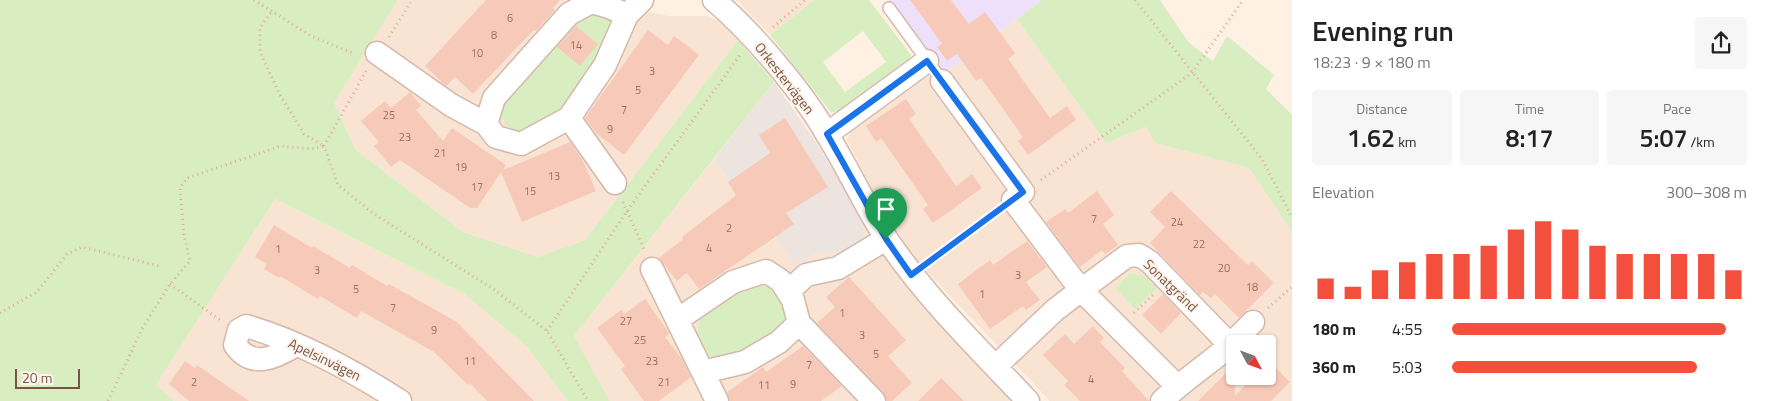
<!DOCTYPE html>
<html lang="en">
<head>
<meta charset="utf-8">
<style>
	body { margin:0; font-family:"Titillium Web",sans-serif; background:#f6f6f6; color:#222; height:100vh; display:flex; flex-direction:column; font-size:19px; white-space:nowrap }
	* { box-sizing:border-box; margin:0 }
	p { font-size:16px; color:#767676 }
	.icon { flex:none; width:28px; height:28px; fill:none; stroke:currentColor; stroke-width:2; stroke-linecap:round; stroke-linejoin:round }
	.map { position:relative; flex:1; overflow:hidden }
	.panel { display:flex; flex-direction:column; background:#fff; width:475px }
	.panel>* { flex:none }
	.needle { width:32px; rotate:131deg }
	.tools { position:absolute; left:1226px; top:335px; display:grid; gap:10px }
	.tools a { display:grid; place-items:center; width:50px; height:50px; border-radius:5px; background:#fff; box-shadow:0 1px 4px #0004; font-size:25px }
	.scale { position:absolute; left:15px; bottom:12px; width:65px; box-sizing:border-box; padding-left:5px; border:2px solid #7a5246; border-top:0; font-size:14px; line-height:18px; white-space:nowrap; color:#7a5246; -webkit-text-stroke:4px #fff5ec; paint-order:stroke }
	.pin { position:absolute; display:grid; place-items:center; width:42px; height:42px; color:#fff; margin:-51px -21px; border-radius:50% 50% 50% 0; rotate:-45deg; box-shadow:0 0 5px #0007 }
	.pin .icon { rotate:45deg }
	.round { display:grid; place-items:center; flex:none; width:52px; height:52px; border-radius:5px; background:#f6f6f6 }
	.overview { display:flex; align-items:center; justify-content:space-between; height:85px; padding:0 20px }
	h1 { font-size:28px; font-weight:600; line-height:38px }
	.metrics { display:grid; grid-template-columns:repeat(3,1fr); gap:8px; height:85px; padding:5px 20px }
	.metrics div { display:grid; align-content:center; border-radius:5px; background:#f6f6f6; text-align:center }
	.metrics b { font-size:25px; font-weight:600 }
	.metrics small { font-size:14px; font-weight:400 }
	.metrics p { font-size:14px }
	.chart { height:140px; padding:10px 20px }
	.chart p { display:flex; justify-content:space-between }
	.chart svg { width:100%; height:90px; margin-top:5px; stroke:#f44f3d; stroke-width:6 }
	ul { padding:0 20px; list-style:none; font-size:16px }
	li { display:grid; grid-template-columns:80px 60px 1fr; align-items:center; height:38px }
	li i { height:12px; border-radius:6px; background:#f44f3d }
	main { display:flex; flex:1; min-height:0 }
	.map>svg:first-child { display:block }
	.residential { fill:#f9e4d4; fill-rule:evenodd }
	.industrial { fill:#eee4df }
	.education { fill:#eee0fb }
	.green { fill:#d9eec0; fill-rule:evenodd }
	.building { fill:#f7c9b9 }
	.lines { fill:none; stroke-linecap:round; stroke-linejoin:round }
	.service-casing { stroke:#d4b8ab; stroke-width:14 }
	.minor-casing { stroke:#d4b8ab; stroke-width:25 }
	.path { stroke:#dcac9b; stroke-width:3; stroke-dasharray:1 4; stroke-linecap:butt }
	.service { stroke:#fff; stroke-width:11 }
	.minor { stroke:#fff; stroke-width:22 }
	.route-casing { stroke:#fff; stroke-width:10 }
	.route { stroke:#1a73e8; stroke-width:6 }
	.labels { text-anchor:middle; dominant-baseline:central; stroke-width:4; stroke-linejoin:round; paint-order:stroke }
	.number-label { font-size:11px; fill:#997063 }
	.street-label { font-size:14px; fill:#7a5246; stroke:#fff5ec }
</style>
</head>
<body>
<main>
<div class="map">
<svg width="1292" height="401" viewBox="0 0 1292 401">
	<rect width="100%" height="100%" fill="#fef1e4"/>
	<!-- residential -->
	<path class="residential" d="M398,0H628L650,12L670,16H707L725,23L738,40L585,240L538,257L463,232L356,150L334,103Z
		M737,0H814L770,35Z
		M1017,19L1106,143L1146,127L1155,143L1249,168L1292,232V401H1050L914,258L871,187L847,140L853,125L916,80L944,74ZM1235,344H1268V376H1235Z
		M714,159L768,242L776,237L814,254L837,252L867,226L898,276L1015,401H610L574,336Z
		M275,199L466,295L526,346L568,401H174L156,385Z"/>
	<!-- industrial -->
	<path class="industrial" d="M774,82L816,142L867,226L861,240L852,251L814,254L796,266L776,237L768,242L714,159Z"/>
	<!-- education -->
	<path class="education" d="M889,0H910L942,44L937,48L947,61L995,26L969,24L951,0H1042L944,74Z"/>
	<!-- green -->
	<path class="green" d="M0,0H398L334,103L356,150L463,232L538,257L585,240L738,40L774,82L574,336L610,401H568L526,346L466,295L275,199L156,385L174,401H0Z
		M814,0H869L911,55L909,67L849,112H831L770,35ZM863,31L886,62L845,92L823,62Z
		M1042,0H1160L1189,43L1213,61L1227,36L1274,75L1266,89L1292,115V232L1249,168L1155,143L1146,127L1106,143L1017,19Z
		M604,13L621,20C605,51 584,90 558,114C547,124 530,129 516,132L505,124L499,111L506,92L572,18Z
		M1130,273L1146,277L1157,288L1135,309L1115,288Z
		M755,281C775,288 785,302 789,323L739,357L724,359L708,355C705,349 699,341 698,334C695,306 734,291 755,281Z"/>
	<!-- building -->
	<path class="building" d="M486,0H560L553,8L555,10L536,31L534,30L522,42L473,94L455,77L446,86L425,66Z
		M910,0H951L969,24L985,12L1015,53L1008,59L1050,118L1067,106L1076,120L1028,155L1018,141L1023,137L981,78L976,81L957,54L947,61L937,47L942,44Z
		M576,26L598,44L580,66L557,47Z
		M648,30L668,45L674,36L699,55L624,155L597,134L585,118Z
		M410,92L421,106L416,110L443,141L452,128L506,165L503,170L570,142L583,161L596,191L522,222L501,172L477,208H470L400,160L391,167L374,146L379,142L361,121L385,101L391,108Z
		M906,99L916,114L909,119L956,186L972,174L982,188L933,223L923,209L928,205L881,138L876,142L866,126Z
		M785,118L828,187L786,213L794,224L699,289L687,273L677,281L659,258L683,239L682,237L736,195L728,182L770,153L759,135Z
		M1097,191L1114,215L1103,224L1118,245L1105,254L1102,250L1080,267L1046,222L1065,209L1068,213Z
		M1171,191L1248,265L1252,261L1274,283L1239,318L1215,294L1211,298L1203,292L1200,295L1150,243L1165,227L1150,212Z
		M274,225L312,248L313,246L350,268L352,265L387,286L389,284L457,322L534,401H487L470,383L468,385L434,352L361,311L357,318L320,296L318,299L280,276L279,278L264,269L267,264L255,257Z
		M1027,241L1047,267L1026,282L1040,300L1026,310L1023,306L990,329L958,284L990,260L993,265Z
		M849,277L906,340L888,356L912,383L892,401H887L883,392L817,323L835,307L826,297Z
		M1163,294L1181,313L1161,334L1142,315Z
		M645,299L667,330L669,334L665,337L682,359L691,377L659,401H644L621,369L625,366L597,328L621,310L624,314Z
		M1093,326L1104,338L1100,342L1125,368L1122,371L1149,401H1080L1064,385L1068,381L1043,355L1065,334L1074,344Z
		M803,346L842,386L821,401H730L727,392L763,367L766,372Z
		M185,361L195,368L197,365L249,401H189L169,384Z
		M1269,361L1290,382L1271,401H1198L1235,364V396L1254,376H1268Z
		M941,378L964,401H918Z"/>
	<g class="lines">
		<!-- service casing -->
		<g class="service-casing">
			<path id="service" d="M889,8L942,81"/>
		</g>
		<!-- minor casing -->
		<g class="minor-casing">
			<path id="minor" d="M589,0L591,2L609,7L627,15
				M714,0C752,32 803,92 828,136C849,170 866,208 888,241C928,300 979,349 1028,401
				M591,2L569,14L494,98L486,124L496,137L521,144L569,118L605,65L627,15L642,0
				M377,53L451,105L486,124
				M942,81L1023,192
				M569,118L615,183
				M827,134L927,61
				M652,269L717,401
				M788,292L806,275L838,268L886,239
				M677,320L733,282L766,271L781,281L788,292L793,300L799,323L874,401
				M296,345C275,358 252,369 235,345L239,330L246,326C301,342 352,370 400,401
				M1230,345L1253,322
				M996,366L1055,310L1081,290L1013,200
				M703,372L745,362L779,342L799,323
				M1162,401C1183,380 1208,365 1230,345L1150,262L1139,255L1127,256L1081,290L1177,386"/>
		</g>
		<!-- path -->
		<path class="path" d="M254,0L311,36L355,54
			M1135,0L1262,159L1292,217
			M773,27L805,0
			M389,37L412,0
			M366,71L324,146L338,185L374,214L495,290L547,331L588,401
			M1041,180L1192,73L1243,0
			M623,202L644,249
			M930,261L995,213
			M170,284L220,320
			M1268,308L1292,287
			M0,313L37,292L67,254L82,247L159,266
			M1134,313L1153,295
			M547,331L627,211L740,55
			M108,401L142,329L170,284L190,261L184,235L180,188L187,178L281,146L312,149L324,146L304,134L280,95L260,52V28L271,12"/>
		<!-- service -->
		<use href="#service" class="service"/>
		<!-- minor -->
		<use href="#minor" class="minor"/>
	</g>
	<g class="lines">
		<!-- route casing -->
		<g class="route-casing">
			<path id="route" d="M927,61L1023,192L911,275L886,239L827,134Z"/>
		</g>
		<!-- route -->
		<use href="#route" class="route"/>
	</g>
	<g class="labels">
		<!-- number labels -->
		<g class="number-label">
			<text x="510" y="18">6</text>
			<text x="494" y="35">8</text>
			<text x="576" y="45">14</text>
			<text x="477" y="53">10</text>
			<text x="652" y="71">3</text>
			<text x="638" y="90">5</text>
			<text x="624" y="110">7</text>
			<text x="389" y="115">25</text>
			<text x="610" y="129">9</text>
			<text x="405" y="137">23</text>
			<text x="440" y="153">21</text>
			<text x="461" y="167">19</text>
			<text x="554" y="176">13</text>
			<text x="477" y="187">17</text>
			<text x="530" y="191">15</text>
			<text x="1094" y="219">7</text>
			<text x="1177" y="222">24</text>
			<text x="729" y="228">2</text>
			<text x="1199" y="244">22</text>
			<text x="709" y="248">4</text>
			<text x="278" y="249">1</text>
			<text x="1224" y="268">20</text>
			<text x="317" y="270">3</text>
			<text x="1018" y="275">3</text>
			<text x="1252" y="287">18</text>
			<text x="356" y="289">5</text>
			<text x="982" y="294">1</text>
			<text x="393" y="308">7</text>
			<text x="842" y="313">1</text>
			<text x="626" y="321">27</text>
			<text x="434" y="330">9</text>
			<text x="862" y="335">3</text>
			<text x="640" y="340">25</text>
			<text x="876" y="354">5</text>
			<text x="470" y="361">11</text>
			<text x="652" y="361">23</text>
			<text x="809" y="365">7</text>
			<text x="1091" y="379">4</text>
			<text x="194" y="382">2</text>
			<text x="664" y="382">21</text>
			<text x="793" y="384">9</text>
			<text x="764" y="385">11</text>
		</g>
		<!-- street labels -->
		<g class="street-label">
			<text transform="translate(785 78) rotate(52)">Orkestervägen</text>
			<text transform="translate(1171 285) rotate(44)">Sonatgränd</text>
			<text transform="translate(325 359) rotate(26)">Apelsinvägen</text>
		</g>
	</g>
</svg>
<div class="tools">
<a><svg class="needle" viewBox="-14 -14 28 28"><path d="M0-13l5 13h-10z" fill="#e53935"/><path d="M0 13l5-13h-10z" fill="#767676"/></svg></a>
</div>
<div class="scale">20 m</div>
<div class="pin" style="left:886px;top:239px;background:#1e9e55"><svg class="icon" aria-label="arrive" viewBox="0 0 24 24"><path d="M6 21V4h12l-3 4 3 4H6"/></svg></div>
</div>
<section class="panel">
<div class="overview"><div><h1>Evening run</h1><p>18:23 · 9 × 180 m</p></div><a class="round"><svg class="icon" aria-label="share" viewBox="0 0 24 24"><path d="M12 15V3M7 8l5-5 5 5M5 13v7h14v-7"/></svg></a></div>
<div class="metrics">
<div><p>Distance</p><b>1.62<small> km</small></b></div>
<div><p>Time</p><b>8:17</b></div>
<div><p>Pace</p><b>5:07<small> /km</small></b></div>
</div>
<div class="chart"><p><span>Elevation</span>300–308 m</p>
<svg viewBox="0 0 160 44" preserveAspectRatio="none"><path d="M5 44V34M15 44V38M25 44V30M35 44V26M45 44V22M55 44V22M65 44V18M75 44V10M85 44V6M95 44V10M105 44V18M115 44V22M125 44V22M135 44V22M145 44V22M155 44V30"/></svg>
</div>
<ul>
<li><b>180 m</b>4:55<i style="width:93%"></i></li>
<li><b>360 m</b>5:03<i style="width:83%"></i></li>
</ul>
</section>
</main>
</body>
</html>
